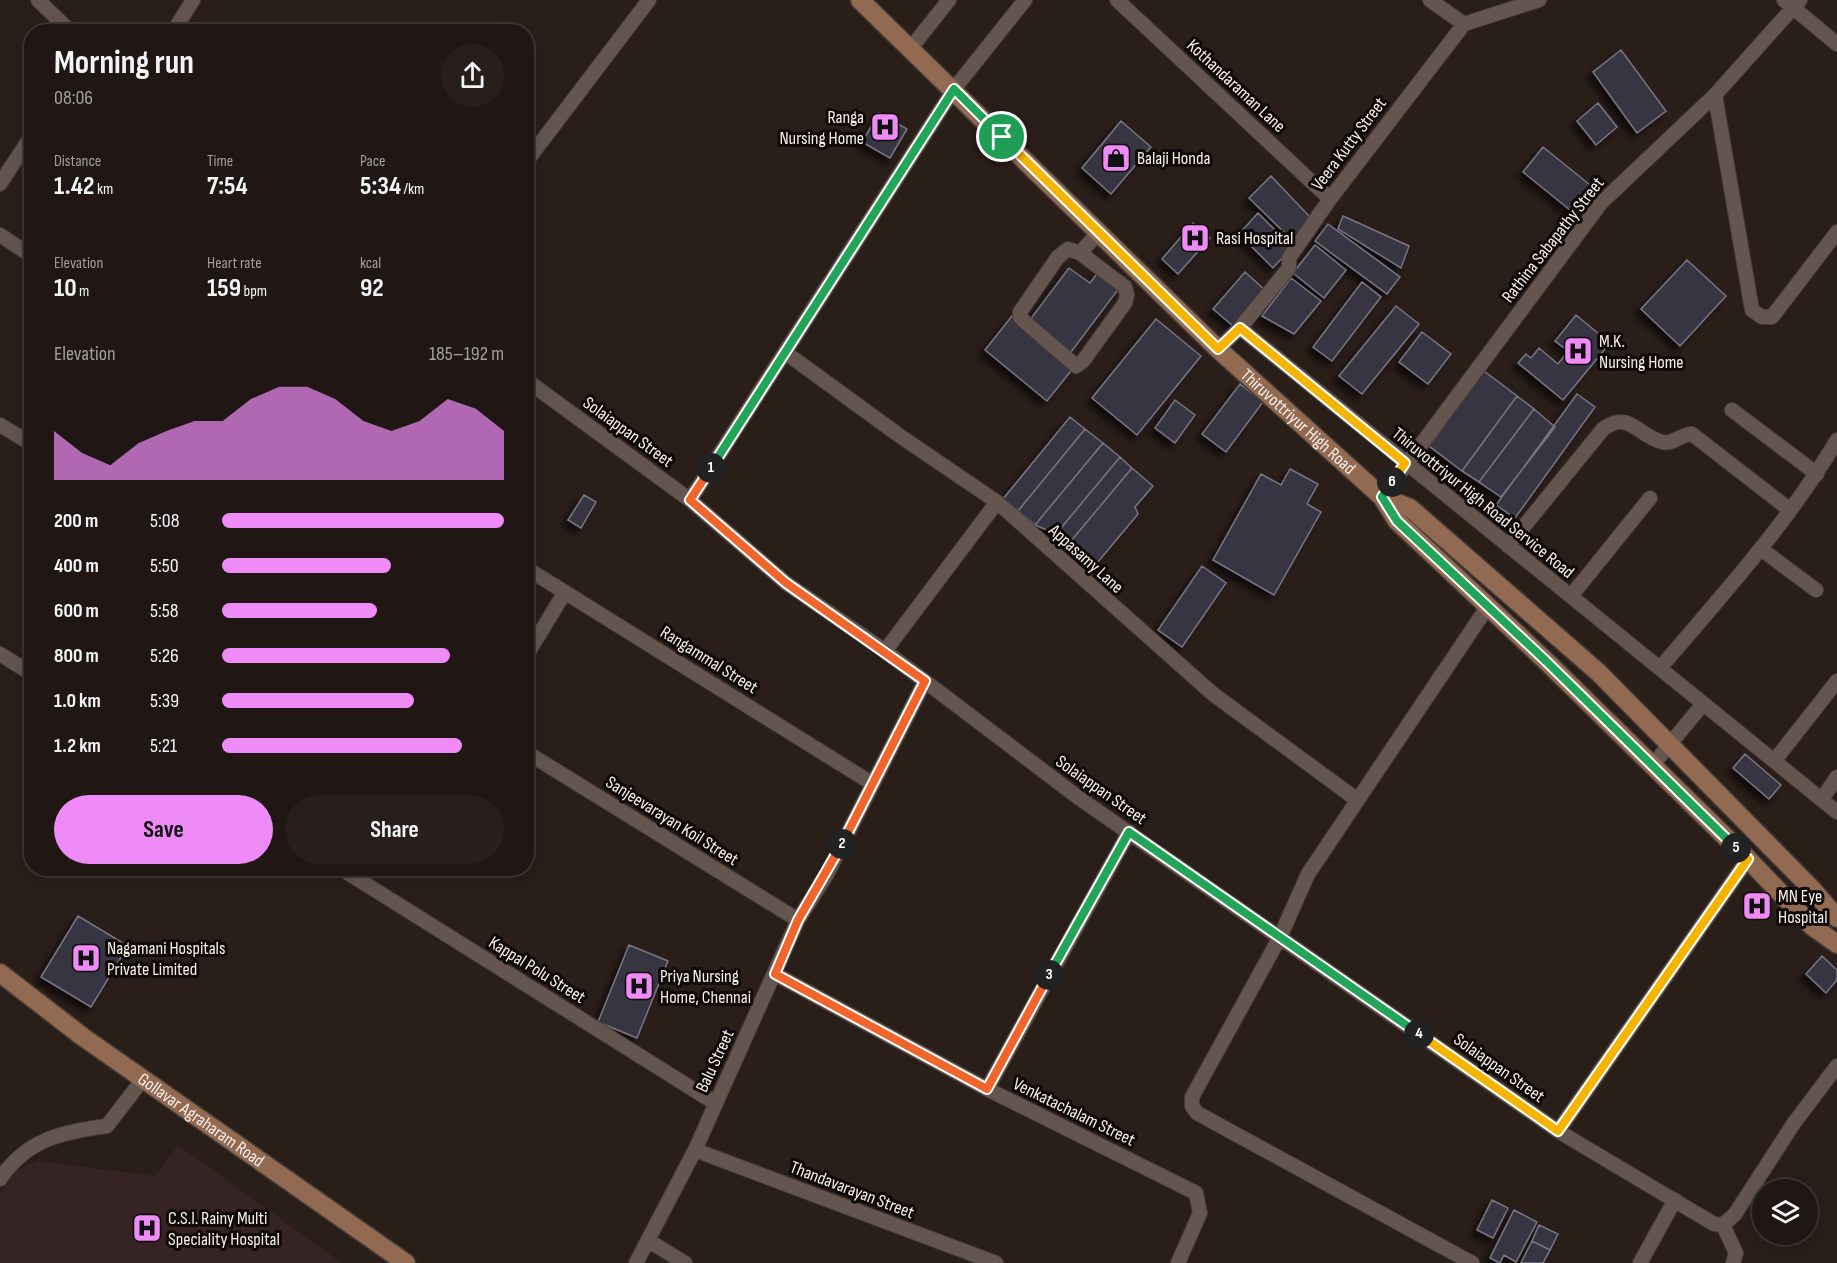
<!DOCTYPE html>
<html lang="en">
<head>
<meta charset="utf-8">
<style>
	body { margin:0; font-family:"Sofia Sans Condensed",sans-serif; background:#281f1c; color:#f1f3f6; height:100vh; display:flex; flex-direction:column; font-size:22px; white-space:nowrap }
	* { box-sizing:border-box; margin:0 }
	p { font-size:20px; color:#a29fa0 }
	.icon { flex:none; width:33px; height:33px; fill:none; stroke:currentColor; stroke-width:2; stroke-linecap:round; stroke-linejoin:round }
	.map { position:relative; flex:1; overflow:hidden }
	.drawer { position:absolute; left:24px; top:24px; width:510px; height:852px; display:flex; flex-direction:column; background:#201613; border-radius:24px; box-shadow:0 6px 24px #0002,0 0 0 2px #3d3533 }
	.drawer>* { flex:none }
	.tools { position:absolute; left:1752px; top:1179px; display:grid; gap:12px }
	.tools a { display:grid; place-items:center; width:66px; height:66px; border-radius:50%; background:#201613; box-shadow:0 6px 24px #0002,0 0 0 2px #3d3533; font-size:30px }
	.pin { position:absolute; display:grid; place-items:center; width:51px; height:51px; color:#fff; margin:-26px; border:3px solid #fff; border-radius:50%; box-shadow:0 2px 6px #0007 }
	.km { position:absolute; width:30px; height:30px; margin:-15px; border-radius:50%; background:#222; color:#fff; font-size:16px; line-height:30px; text-align:center }
	.round { display:grid; place-items:center; flex:none; width:63px; height:63px; border-radius:32px; background:#281f1c }
	.summary { display:flex; align-items:center; justify-content:space-between; height:102px; padding:0 30px }
	h1 { font-size:33px; font-weight:700; line-height:45px }
	.metrics { display:grid; grid-template-columns:repeat(3,1fr); gap:9px; height:102px; padding:6px 30px }
	.metrics div { display:grid; align-content:center }
	.metrics b { font-size:26px; font-weight:700 }
	.metrics small { font-size:16px; font-weight:400 }
	.metrics p { font-size:16px }
	.chart { height:168px; padding:12px 30px }
	.chart p { display:flex; justify-content:space-between }
	.chart svg { width:100%; height:108px; margin-top:6px; fill:#ef8bf6; opacity:.7 }
	.cta { display:flex; gap:12px; margin-top:auto; padding:12px 30px }
	.cta a { flex:1; height:69px; border-radius:36px; background:#ef8bf6; color:#111; font-size:24px; font-weight:700; line-height:69px; text-align:center }
	.cta a+a { background:#281f1c; color:#f1f3f6 }
	ul { padding:0 30px; list-style:none; font-size:20px }
	li { display:grid; grid-template-columns:96px 72px 1fr; align-items:center; height:45px }
	li i { height:15px; border-radius:8px; background:#ef8bf6 }
	.map>svg:first-child { display:block }
	.medical { fill:#362323 }
	.building { fill:#383643; stroke:#767583; stroke-width:1.5; filter:url(#shadow) }
	.lines { fill:none; stroke-linecap:round; stroke-linejoin:round }
	.street-casing { stroke:#453b37; stroke-width:16 }
	.secondary-casing { stroke:#453b37; stroke-width:21 }
	.street { stroke:#64564f; stroke-width:14 }
	.secondary { stroke:#926951; stroke-width:18 }
	.split-1-casing { stroke:#fff; stroke-width:12 }
	.split-2-casing { stroke:#fff; stroke-width:12 }
	.split-3-casing { stroke:#fff; stroke-width:12 }
	.split-4-casing { stroke:#fff; stroke-width:12 }
	.split-5-casing { stroke:#fff; stroke-width:12 }
	.split-6-casing { stroke:#fff; stroke-width:12 }
	.split-7-casing { stroke:#fff; stroke-width:12 }
	.split-1 { stroke:#22a559; stroke-width:8 }
	.split-2 { stroke:#f0652b; stroke-width:8 }
	.split-3 { stroke:#f0652b; stroke-width:8 }
	.split-4 { stroke:#22a559; stroke-width:8 }
	.split-5 { stroke:#f5b400; stroke-width:8 }
	.split-6 { stroke:#22a559; stroke-width:8 }
	.split-7 { stroke:#f5b400; stroke-width:8 }
	.labels { text-anchor:middle; dominant-baseline:central; stroke-width:6; stroke-linejoin:round; paint-order:stroke }
	.street-label { font-size:18px; fill:#f8efeb; stroke:#0f0a07 }
	.poi-label { font-size:18px; fill:#f8efeb; stroke:#0f0a07; text-anchor:start }
</style>
</head>
<body>
<div class="map">
<svg width="1837" height="1263" viewBox="0 0 1837 1263">
	<defs>
		<filter id="shadow"><feDropShadow dx="-5.5" dy="5.5" stdDeviation="3" flood-color="#0009"/></filter>
	</defs>
	<rect width="100%" height="100%" fill="#2a1e19"/>
	<!-- medical -->
	<path class="medical" d="M1763,890L1770,898L1752,921L1743,914Z
		M178,1145L342,1263H0V1193L16,1171L38,1161L155,1176Z"/>
	<!-- building -->
	<path class="building" d="M1621,50L1666,111L1637,133L1593,72Z
		M1598,103L1617,127L1596,145L1577,121Z
		M879,113L907,129L890,158L862,142Z
		M1121,121L1151,147L1111,194L1082,168Z
		M1543,147L1595,189L1575,214L1523,172Z
		M1271,176L1310,217L1294,242L1249,198Z
		M1258,213L1292,247L1273,268L1239,234Z
		M1343,216L1409,246L1401,268L1338,229Z
		M1193,223L1210,238L1178,274L1162,259Z
		M1328,224L1400,277L1387,294L1315,241Z
		M1315,245L1346,270L1324,298L1293,273Z
		M1687,260L1726,296L1680,346L1641,309Z
		M1069,268L1090,283L1099,271L1120,287L1071,352L1029,321Z
		M1245,272L1265,290L1233,326L1213,309Z
		M1291,278L1321,301L1294,334L1262,316Z
		M1362,282L1381,297L1332,361L1313,347Z
		M1396,306L1419,324L1362,394L1339,376Z
		M1576,315L1610,343L1563,400L1518,363L1526,354L1531,358L1539,348L1558,364L1568,351L1555,341Z
		M1012,316L1074,367L1047,401L985,350Z
		M1156,319L1201,356L1137,435L1092,398Z
		M1422,332L1451,354L1428,384L1399,362Z
		M1484,371L1517,396L1462,471L1429,446Z
		M1240,384L1263,402L1226,452L1202,434Z
		M1577,394L1595,407L1515,518L1496,505Z
		M1517,396L1534,409L1479,482L1462,471Z
		M1175,400L1195,415L1175,443L1155,428Z
		M1534,409L1555,427L1501,497L1479,482Z
		M1070,417L1085,429L1018,511L1003,499Z
		M1085,429L1103,443L1035,525L1018,511Z
		M1103,443L1120,457L1056,534L1035,525Z
		M1120,457L1132,468L1066,547L1056,534Z
		M1132,468L1153,486L1135,507L1138,514L1092,569L1066,547Z
		M1290,469L1318,484L1307,504L1321,512L1274,595L1213,560L1261,474L1281,485Z
		M584,495L596,502L581,528L568,520Z
		M1202,566L1226,583L1182,647L1158,630Z
		M1745,754L1781,785L1769,799L1733,768Z
		M78,916L128,946L91,1007L41,977Z
		M629,945L668,961L637,1038L598,1022Z
		M1822,956L1837,970V980L1826,993L1806,974Z
		M1492,1200L1508,1208L1493,1238L1477,1230Z
		M1514,1210L1537,1222L1516,1262L1504,1255L1500,1263L1490,1258Z
		M1539,1225L1558,1234L1550,1250L1532,1241Z
		M1532,1241L1550,1250L1543,1263H1521Z"/>
	<g class="lines">
		<!-- street casing -->
		<g class="street-casing">
			<path id="street" d="M38,0L71,32
				M1117,0L1330,199
				M1430,0L1464,24
				M1784,0L1837,44
				M173,32L193,0
				M910,49L949,0
				M1715,95L1752,310L1762,317H1772L1837,232
				M526,162L649,0
				M0,184L32,135
				M0,235L32,256
				M1080,253L1068,249L1058,257L1020,312V317L1025,322L1076,366L1083,361L1125,303L1127,295L1125,287L1080,253L1099,232
				M1240,328L1837,812
				M1218,349L1240,328L1289,268V258L1330,199L1464,24L1539,0
				M786,353L900,436L997,502L1213,694L1356,799
				M526,380L690,500L786,583L885,651L1079,798L1558,1131L1714,1224L1723,1225L1735,1214L1794,1123L1837,1066
				M1732,410L1817,474
				M0,425L32,444
				M1382,497L1601,203L1715,95L1800,0
				M690,500L954,89L1025,0
				M1508,546L1603,429C1630,410 1636,435 1662,442C1673,445 1681,434 1692,434L1790,510
				M1761,549L1816,590
				M526,568L873,784
				M1571,596L1650,498
				M885,651L997,502
				M0,654L32,674
				M526,656L565,592
				M1661,667C1723,594 1788,523 1837,440
				M526,752L798,920
				M1775,760L1837,681
				M1651,767L1703,704
				M1822,799L1837,777
				M340,868L715,1103
				M775,974L987,1089L1196,1193L1200,1213L1178,1263
				M987,1089L1129,832
				M1558,1131L1748,859
				M695,1150L996,1263
				M0,1179C27,1139 62,1132 107,1126L143,1079
				M1723,1225L1736,1253L1733,1263
				M649,1241L685,1263
				M636,1263L695,1150L798,920L827,874L925,681
				M1472,1263L1197,1113L1192,1106V1097L1280,937L1308,874L1488,606
				M1640,1263L1675,1200"/>
		</g>
		<!-- secondary casing -->
		<g class="secondary-casing">
			<g id="secondary">
				<path id="s1" d="M860,0L1218,349L1382,497L1397,521L1546,661L1748,859L1813,927L1837,944"/>
				<path d="M1382,497L1410,508L1599,673L1812,889L1837,918"/>
				<path id="s2" d="M0,973L83,1037L406,1263"/>
			</g>
		</g>
		<!-- street -->
		<use href="#street" class="street"/>
		<!-- secondary -->
		<use href="#secondary" class="secondary"/>
	</g>
	<g class="lines">
		<!-- split-1 casing -->
		<g class="split-1-casing">
			<path id="split-1" d="M711,468L954,89L1002,137"/>
		</g>
		<!-- split-2 casing -->
		<g class="split-2-casing">
			<path id="split-2" d="M711,468L690,500L786,583L925,681L842,844"/>
		</g>
		<!-- split-3 casing -->
		<g class="split-3-casing">
			<path id="split-3" d="M842,844L798,920L775,974L987,1089L1049,975"/>
		</g>
		<!-- split-4 casing -->
		<g class="split-4-casing">
			<path id="split-4" d="M1049,975L1129,832L1419,1034"/>
		</g>
		<!-- split-5 casing -->
		<g class="split-5-casing">
			<path id="split-5" d="M1419,1034L1558,1131L1748,859L1736,848"/>
		</g>
		<!-- split-6 casing -->
		<g class="split-6-casing">
			<path id="split-6" d="M1392,482L1382,497L1397,521L1546,661L1736,848"/>
		</g>
		<!-- split-7 casing -->
		<g class="split-7-casing">
			<path id="split-7" d="M1002,137L1218,349L1240,328L1405,463L1392,482"/>
		</g>
		<!-- split-1 -->
		<use href="#split-1" class="split-1"/>
		<!-- split-2 -->
		<use href="#split-2" class="split-2"/>
		<!-- split-3 -->
		<use href="#split-3" class="split-3"/>
		<!-- split-4 -->
		<use href="#split-4" class="split-4"/>
		<!-- split-5 -->
		<use href="#split-5" class="split-5"/>
		<!-- split-6 -->
		<use href="#split-6" class="split-6"/>
		<!-- split-7 -->
		<use href="#split-7" class="split-7"/>
	</g>
	<!-- icons -->
	<defs>
		<g id="hospital-square" transform="scale(1.5)"><rect x="-9" y="-9" width="18" height="18" rx="4" fill="#ef8bf6" stroke="#0f0a07"/><path d="M-5-5h3v3.5h4V-5h3V5h-3V1.5h-4V5h-3Z" fill="#111"/></g>
		<g id="shop-square" transform="scale(1.5)"><rect x="-9" y="-9" width="18" height="18" rx="4" fill="#ef8bf6" stroke="#0f0a07"/><path d="M-5-2.5h2.3a2.7 3.5 0 0 1 5.4 0H5L5.5 6h-11ZM-1.5-2.5h3a1.5 2.3 0 0 0-3 0Z" fill="#111"/></g>
	</defs>
	<g fill-rule="evenodd">
		<use href="#hospital-square" x="885" y="127"/>
		<use href="#shop-square" x="1116" y="158"/>
		<use href="#hospital-square" x="1195" y="238"/>
		<use href="#hospital-square" x="1578" y="351"/>
		<use href="#hospital-square" x="1757" y="906"/>
		<use href="#hospital-square" x="86" y="958"/>
		<use href="#hospital-square" x="639" y="986"/>
		<use href="#hospital-square" x="147" y="1228"/>
	</g>
	<g class="labels">
		<!-- street labels -->
		<g class="street-label">
			<text transform="translate(1236 86) rotate(43)">Kothandaraman Lane</text>
			<text transform="translate(1349 144) rotate(-53)">Veera Kutty Street</text>
			<text transform="translate(1553 240) rotate(-52)">Rathina Sabapathy Street</text>
			<text stroke="none"><textPath href="#s1" startOffset="608">Thiruvottriyur High Road</textPath></text>
			<text transform="translate(628 432) rotate(36)">Solaiappan Street</text>
			<text transform="translate(1483 503) rotate(39)">Thiruvottriyur High Road Service Road</text>
			<text transform="translate(1086 559) rotate(42)">Appasamy Lane</text>
			<text transform="translate(709 660) rotate(32)">Rangammal Street</text>
			<text transform="translate(1101 790) rotate(35)">Solaiappan Street</text>
			<text transform="translate(672 821) rotate(32)">Sanjeevarayan Koil Street</text>
			<text transform="translate(537 970) rotate(32)">Kappal Polu Street</text>
			<text transform="translate(715 1061) rotate(-65)">Balu Street</text>
			<text transform="translate(1499 1068) rotate(35)">Solaiappan Street</text>
			<text transform="translate(1074 1112) rotate(26)">Venkatachalam Street</text>
			<text stroke="none"><textPath href="#s2" startOffset="249">Gollavar Agraharam Road</textPath></text>
			<text transform="translate(852 1190) rotate(21)">Thandavarayan Street</text>
		</g>
		<!-- poi labels -->
		<g class="poi-label">
			<text x="864" y="117" text-anchor="end">Ranga<tspan x="864" dy="21">Nursing Home</tspan></text>
			<text x="1137" y="158">Balaji Honda</text>
			<text x="1216" y="238">Rasi Hospital</text>
			<text x="1599" y="341">M.K.<tspan x="1599" dy="21">Nursing Home</tspan></text>
			<text x="1778" y="896">MN Eye<tspan x="1778" dy="21">Hospital</tspan></text>
			<text x="107" y="948">Nagamani Hospitals<tspan x="107" dy="21">Private Limited</tspan></text>
			<text x="660" y="976">Priya Nursing<tspan x="660" dy="21">Home, Chennai</tspan></text>
			<text x="168" y="1218">C.S.I. Rainy Multi<tspan x="168" dy="21">Speciality Hospital</tspan></text>
		</g>
	</g>
</svg>
<div class="tools">
<a><svg class="icon" aria-label="layers" viewBox="0 0 24 24"><path d="M12 4l9 5-9 5-9-5zM3 14l9 5 9-5"/></svg></a>
</div>
<div class="pin" style="left:1002px;top:137px;background:#1e9e55"><svg class="icon" aria-label="arrive" viewBox="0 0 24 24"><path d="M6 21V4h12l-3 4 3 4H6"/></svg></div>
<b class="km" style="left:711px;top:468px">1</b>
<b class="km" style="left:842px;top:844px">2</b>
<b class="km" style="left:1049px;top:975px">3</b>
<b class="km" style="left:1419px;top:1034px">4</b>
<b class="km" style="left:1736px;top:848px">5</b>
<b class="km" style="left:1392px;top:482px">6</b>
<section class="drawer">
<div class="summary"><div><h1>Morning run</h1><p>08:06</p></div><a class="round"><svg class="icon" aria-label="share" viewBox="0 0 24 24"><path d="M12 15V3M7 8l5-5 5 5M5 13v7h14v-7"/></svg></a></div>
<div class="metrics">
<div><p>Distance</p><b>1.42<small> km</small></b></div>
<div><p>Time</p><b>7:54</b></div>
<div><p>Pace</p><b>5:34<small> /km</small></b></div>
</div>
<div class="metrics">
<div><p>Elevation</p><b>10<small> m</small></b></div>
<div><p>Heart rate</p><b>159<small> bpm</small></b></div>
<div><p>kcal</p><b>92</b></div>
</div>
<div class="chart"><p><span>Elevation</span>185–192 m</p>
<svg viewBox="0 0 160 44" preserveAspectRatio="none"><path d="M0 44V24L10 33L20 38L30 29L40 24L50 20L60 20L70 11L80 6L90 6L100 11L110 20L120 24L130 20L140 11L150 15L160 24V44z"/></svg>
</div>
<ul>
<li><b>200 m</b>5:08<i style="width:100%"></i></li>
<li><b>400 m</b>5:50<i style="width:60%"></i></li>
<li><b>600 m</b>5:58<i style="width:55%"></i></li>
<li><b>800 m</b>5:26<i style="width:81%"></i></li>
<li><b>1.0 km</b>5:39<i style="width:68%"></i></li>
<li><b>1.2 km</b>5:21<i style="width:85%"></i></li>
</ul>
<div class="cta"><a>Save</a><a>Share</a></div>
</section>
</div>
</body>
</html>
